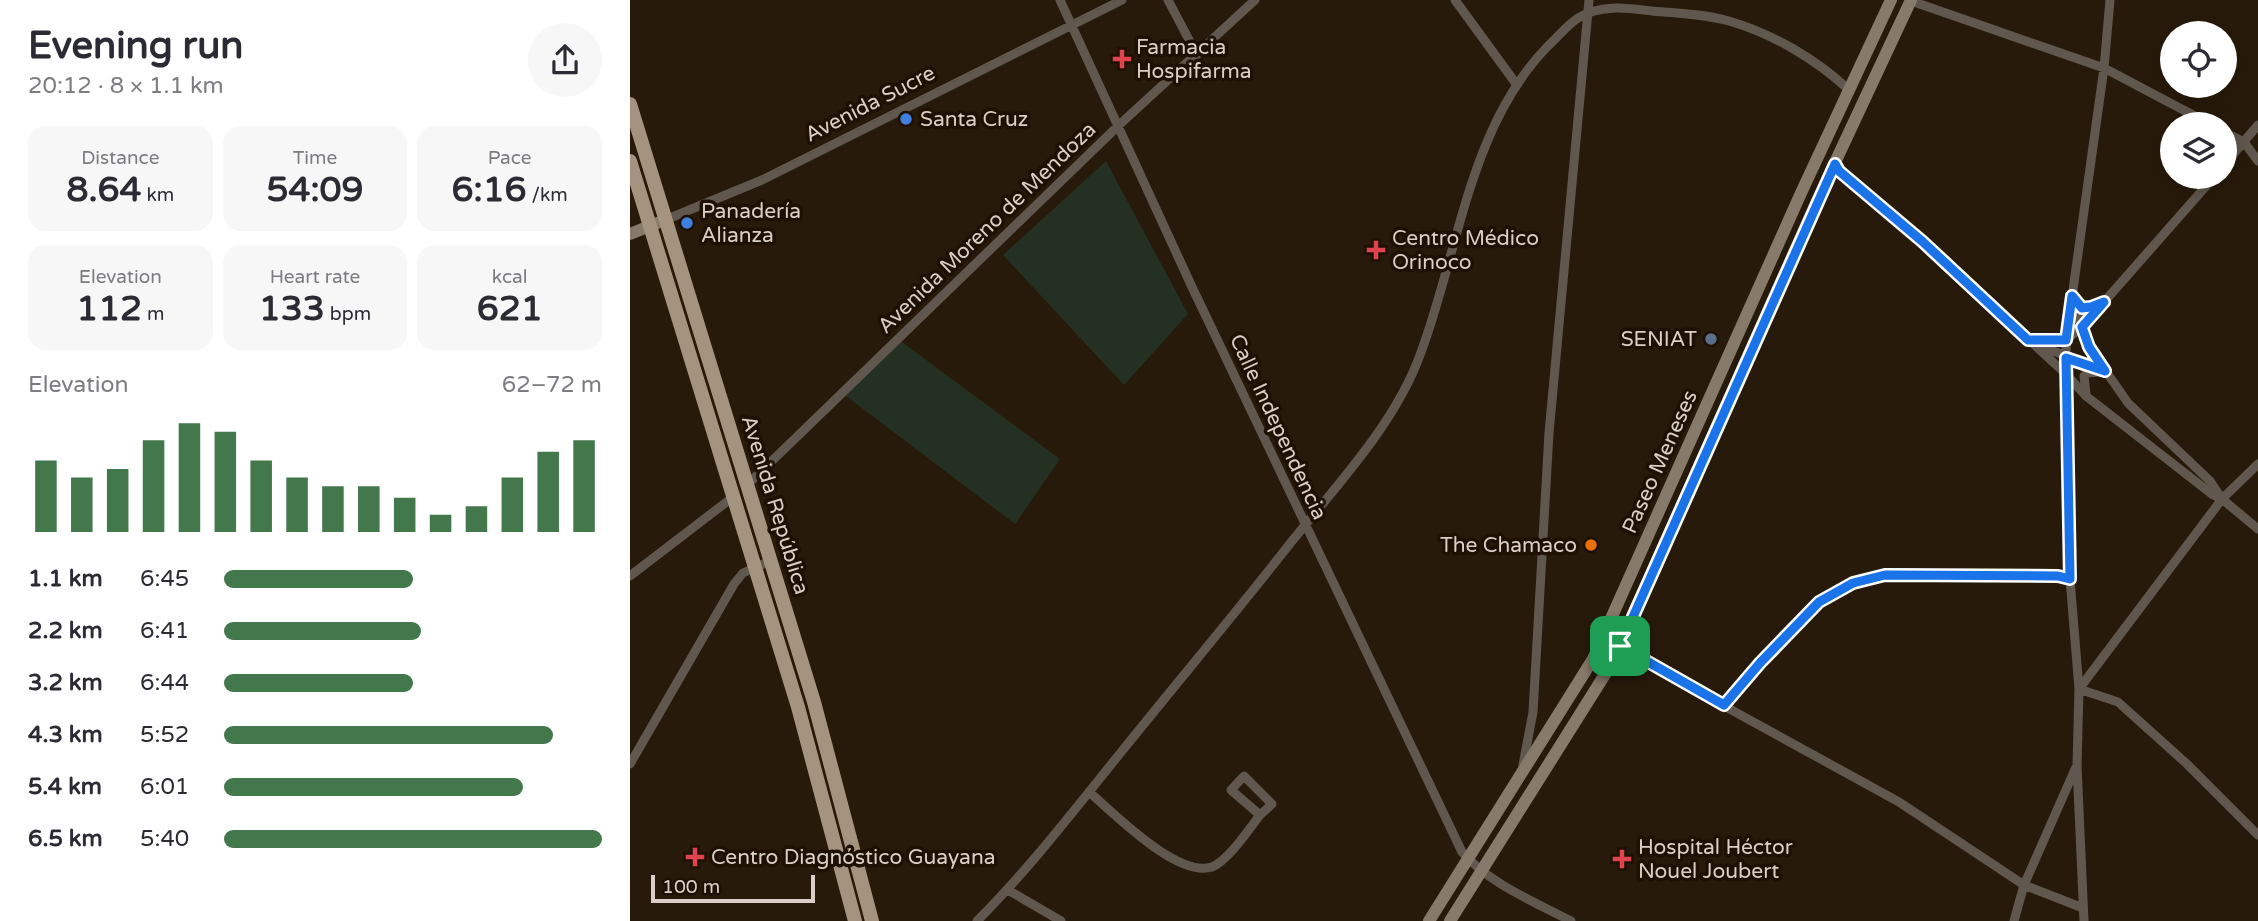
<!DOCTYPE html>
<html lang="en">
<head>
<meta charset="utf-8">
<style>
	body { margin:0; font-family:"Varela Round",sans-serif; background:#f7f7f7; color:#2b2b33; height:100vh; display:flex; flex-direction:column; font-size:26px; white-space:nowrap }
	* { box-sizing:border-box; margin:0 }
	p { font-size:23px; color:#7c7c81 }
	.icon { flex:none; width:38px; height:38px; fill:none; stroke:currentColor; stroke-width:2; stroke-linecap:round; stroke-linejoin:round }
	.map { position:relative; flex:1; overflow:hidden }
	.sheet { display:flex; flex-direction:column; background:#fff; width:630px }
	.sheet>* { flex:none }
	.fabs { position:absolute; left:1530px; top:21px; display:grid; gap:14px }
	.fabs a { display:grid; place-items:center; width:77px; height:77px; border-radius:50%; background:#fff; box-shadow:0 4px 18px #0003; font-size:35px }
	.scale { position:absolute; left:21px; bottom:18px; width:164px; box-sizing:border-box; padding-left:7px; border:4px solid #d9cfc6; border-top:0; font-size:19px; line-height:24px; white-space:nowrap; color:#d9cfc6; -webkit-text-stroke:5px #1e1003; paint-order:stroke }
	.pin { position:absolute; display:grid; place-items:center; width:60px; height:60px; color:#fff; margin:-30px; border-radius:14px; box-shadow:0 4px 10px #0006 }
	.round { display:grid; place-items:center; flex:none; width:74px; height:74px; border-radius:37px; background:#f7f7f7 }
	.head { display:flex; align-items:center; justify-content:space-between; height:119px; padding:0 28px }
	h1 { font-size:38px; font-weight:800; line-height:52px }
	.stats { display:grid; grid-template-columns:repeat(3,1fr); gap:10px; height:119px; padding:7px 28px }
	.stats div { display:grid; align-content:center; border-radius:18px; background:#f7f7f7; text-align:center }
	.stats b { font-size:35px; font-weight:800 }
	.stats small { font-size:19px; font-weight:400 }
	.stats p { font-size:19px }
	.chart { height:196px; padding:14px 28px }
	.chart p { display:flex; justify-content:space-between }
	.chart svg { width:100%; height:126px; margin-top:7px; stroke:#43774c; stroke-width:6 }
	ul { padding:0 28px; list-style:none; font-size:23px }
	li { display:grid; grid-template-columns:112px 84px 1fr; align-items:center; height:52px }
	li i { height:18px; border-radius:9px; background:#43774c }
	main { display:flex; flex:1; min-height:0 }
	.map>svg:first-child { display:block }
	.green { fill:#243022 }
	.lines { fill:none; stroke-linecap:round; stroke-linejoin:round }
	.street { stroke:#60584e; stroke-width:9 }
	.secondary { stroke:#867a6a; stroke-width:12 }
	.primary { stroke:#a4947f; stroke-width:14 }
	.route-casing { stroke:#fff; stroke-width:14 }
	.route { stroke:#1a73e8; stroke-width:9 }
	.health-dot { fill:#e0444e; stroke:#1e1003; stroke-width:2.5 }
	.shop-dot { fill:#3f7fe0; stroke:#1e1003; stroke-width:2.5 }
	.service-dot { fill:#5c6f8a; stroke:#1e1003; stroke-width:2.5 }
	.food-dot { fill:#e8710a; stroke:#1e1003; stroke-width:2.5 }
	.labels { text-anchor:middle; dominant-baseline:central; stroke-width:7; stroke-linejoin:round; paint-order:stroke }
	.poi-label { font-size:21px; fill:#d9cfc6; stroke:#1e1003; text-anchor:start }
	.street-label { font-size:21px; fill:#d9cfc6; stroke:#1e1003 }
</style>
</head>
<body>
<main>
<section class="sheet">
<div class="head"><div><h1>Evening run</h1><p>20:12 · 8 × 1.1 km</p></div><a class="round"><svg class="icon" aria-label="share" viewBox="0 0 24 24"><path d="M12 15V3M7 8l5-5 5 5M5 13v7h14v-7"/></svg></a></div>
<div class="stats">
<div><p>Distance</p><b>8.64<small> km</small></b></div>
<div><p>Time</p><b>54:09</b></div>
<div><p>Pace</p><b>6:16<small> /km</small></b></div>
</div>
<div class="stats">
<div><p>Elevation</p><b>112<small> m</small></b></div>
<div><p>Heart rate</p><b>133<small> bpm</small></b></div>
<div><p>kcal</p><b>621</b></div>
</div>
<div class="chart"><p><span>Elevation</span>62–72 m</p>
<svg viewBox="0 0 160 44" preserveAspectRatio="none"><path d="M5 44V19M15 44V25M25 44V22M35 44V12M45 44V6M55 44V9M65 44V19M75 44V25M85 44V28M95 44V28M105 44V32M115 44V38M125 44V35M135 44V25M145 44V16M155 44V12"/></svg>
</div>
<ul>
<li><b>1.1 km</b>6:45<i style="width:50%"></i></li>
<li><b>2.2 km</b>6:41<i style="width:52%"></i></li>
<li><b>3.2 km</b>6:44<i style="width:50%"></i></li>
<li><b>4.3 km</b>5:52<i style="width:87%"></i></li>
<li><b>5.4 km</b>6:01<i style="width:79%"></i></li>
<li><b>6.5 km</b>5:40<i style="width:100%"></i></li>
</ul>
</section>
<div class="map">
<svg width="1628" height="921" viewBox="0 0 1628 921">
	<rect width="100%" height="100%" fill="#281a0a"/>
	<!-- green -->
	<path class="green" d="M476,161L558,314L494,385L373,255Z
		M268,339L430,459L385,524L212,393Z"/>
	<g class="lines">
		<!-- street -->
		<path class="street" d="M430,0L562,287L832,852C860,884 903,901 941,921
			M538,0L567,55
			M825,0L887,85
			M1284,0L1287,3L1474,68L1580,124
			M1594,132L1614,142L1628,161
			M1205,164L1209,171L1293,242L1436,374L1456,396L1583,495L1592,499
			M1594,165L1628,125
			M35,220L132,180L492,0
			M1443,300L1459,347L1498,403L1580,481L1592,499L1628,529
			M1445,300L1453,308L1461,307L1473,303
			M1398,340H1436L1452,327L1584,177
			M1408,345L1475,371
			M1456,394L1454,376L1457,373L1469,372
			M1628,464L1592,499L1449,689L1488,702L1557,764L1628,835
			M117,485L488,126L625,0
			M0,576L103,497
			M974,636L1025,668L1269,802L1394,885L1453,908
			M1094,705L1130,663L1189,602L1223,583L1255,575L1428,576L1440,579
			M0,764L104,584L113,573L140,561
			M893,765L903,712L919,433L959,0
			M614,776L642,804L630,815L601,790Z
			M459,792C485,814 547,878 582,867C598,861 619,829 630,815
			M378,890L431,921
			M347,921C400,868 445,809 492,751C545,685 599,621 651,555C699,493 763,429 790,355C829,252 838,129 917,47C927,38 936,26 948,18C970,4 997,8 1022,11C1047,13 1074,14 1099,21C1143,34 1186,59 1219,90
			M1384,921L1394,885L1446,767
			M1454,921L1447,766L1449,689L1440,579L1436,340L1474,68L1480,0"/>
		<!-- secondary -->
		<path class="secondary" d="M0,234L35,220
			M799,921L963,659L1171,193L1261,0
			M820,921L979,668L1187,201L1281,0"/>
		<!-- primary -->
		<path class="primary" d="M0,104L184,702L242,921
			M0,161L168,707L225,921"/>
	</g>
	<g class="lines">
		<!-- route casing -->
		<g class="route-casing">
			<path id="route" d="M1205,164L1209,171L1293,242L1398,340H1436L1442,296L1452,308L1461,307L1474,302L1452,327L1459,347L1475,371L1436,358L1440,579L1428,576L1255,575L1223,583L1189,602L1130,663L1094,705L990,646Z"/>
		</g>
		<!-- route -->
		<use href="#route" class="route"/>
	</g>
	<!-- markers -->
	<g class="health-dot">
		<path d="M488.5 48.5h7v7h7v7h-7v7h-7v-7h-7v-7h7z"/>
		<path d="M742.5 239.5h7v7h7v7h-7v7h-7v-7h-7v-7h7z"/>
		<path d="M61.5 846.5h7v7h7v7h-7v7h-7v-7h-7v-7h7z"/>
		<path d="M988.5 848.5h7v7h7v7h-7v7h-7v-7h-7v-7h7z"/>
	</g>
	<g class="shop-dot">
		<circle cx="276" cy="119" r="7"/>
		<circle cx="57" cy="223" r="7"/>
	</g>
	<circle class="service-dot" cx="1081" cy="339" r="7"/>
	<circle class="food-dot" cx="961" cy="545" r="7"/>
	<g class="labels">
		<!-- poi labels -->
		<g class="poi-label">
			<text x="506" y="47">Farmacia<tspan x="506" dy="24">Hospifarma</tspan></text>
			<text x="290" y="119">Santa Cruz</text>
			<text x="71" y="211">Panadería<tspan x="71" dy="24">Alianza</tspan></text>
			<text x="762" y="238">Centro Médico<tspan x="762" dy="24">Orinoco</tspan></text>
			<text x="1067" y="339" text-anchor="end">SENIAT</text>
			<text x="947" y="545" text-anchor="end">The Chamaco</text>
			<text x="1008" y="847">Hospital Héctor<tspan x="1008" dy="24">Nouel Joubert</tspan></text>
			<text x="81" y="857">Centro Diagnóstico Guayana</text>
		</g>
		<!-- street labels -->
		<g class="street-label">
			<text transform="translate(240 104) rotate(-27)">Avenida Sucre</text>
			<text transform="translate(357 228) rotate(-44)">Avenida Moreno de Mendoza</text>
			<text transform="translate(648 427) rotate(65)">Calle Independencia</text>
			<text transform="translate(1030 462) rotate(-66)">Paseo Meneses</text>
			<text transform="translate(145 505) rotate(73)">Avenida República</text>
		</g>
	</g>
</svg>
<div class="fabs">
<a><svg class="icon" aria-label="locate" viewBox="0 0 24 24"><circle cx="12" cy="12" r="6"/><path d="M12 2v4M12 18v4M2 12h4M18 12h4"/></svg></a>
<a><svg class="icon" aria-label="layers" viewBox="0 0 24 24"><path d="M12 4l9 5-9 5-9-5zM3 14l9 5 9-5"/></svg></a>
</div>
<div class="scale">100 m</div>
<div class="pin" style="left:990px;top:646px;background:#1e9e55"><svg class="icon" aria-label="arrive" viewBox="0 0 24 24"><path d="M6 21V4h12l-3 4 3 4H6"/></svg></div>
</div>
</main>
</body>
</html>
